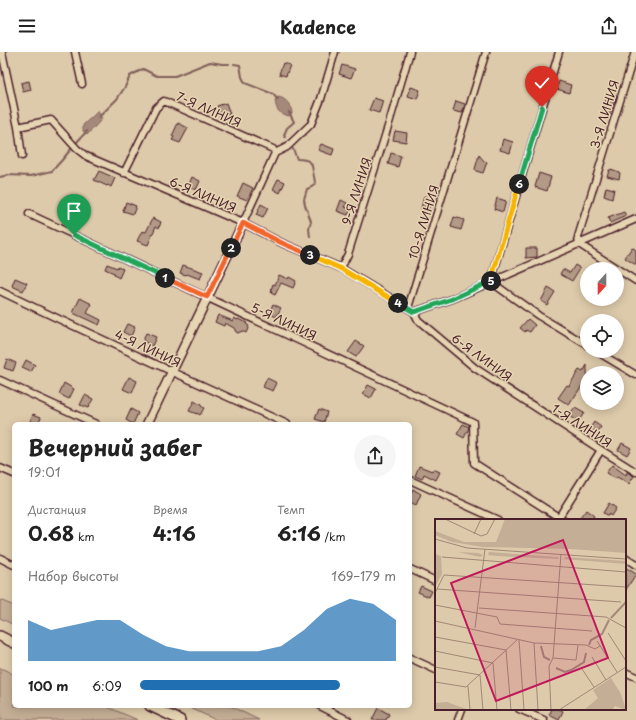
<!DOCTYPE html>
<html lang="ru">
<head>
<meta charset="utf-8">
<style>
	body { margin:0; font-family:"Playpen Sans",sans-serif; background:#f6f6f6; color:#222; height:100vh; display:flex; flex-direction:column; font-size:15px; white-space:nowrap }
	* { box-sizing:border-box; margin:0 }
	p { font-size:13px; color:#767676 }
	.icon { flex:none; width:22px; height:22px; fill:none; stroke:currentColor; stroke-width:2; stroke-linecap:round; stroke-linejoin:round }
	.map { position:relative; flex:1; overflow:hidden }
	.sheet { position:absolute; left:12px; top:370px; width:400px; height:286px; display:flex; flex-direction:column; background:#fff; border-radius:6px; box-shadow:0 2px 10px #0003 }
	.sheet>* { flex:none }
	.needle { width:26px; rotate:201deg }
	.controls { position:absolute; left:580px; top:210px; display:grid; gap:8px }
	.controls a { display:grid; place-items:center; width:44px; height:44px; border-radius:50%; background:#fff; box-shadow:0 2px 10px #0003; font-size:20px }
	.pin { position:absolute; display:grid; place-items:center; width:34px; height:34px; color:#fff; margin:-41px -17px; border-radius:50% 50% 50% 0; rotate:-45deg; box-shadow:0 0 4px #0007 }
	.pin .icon { rotate:45deg }
	.km { position:absolute; width:20px; height:20px; margin:-10px; border-radius:50%; background:#222; color:#fff; font-size:11px; line-height:20px; text-align:center }
	.round { display:grid; place-items:center; flex:none; width:42px; height:42px; border-radius:21px; background:#f6f6f6 }
	.overview { display:flex; align-items:center; justify-content:space-between; height:68px; padding:0 16px }
	h1 { font-size:22px; font-weight:700; line-height:30px }
	.stats { display:grid; grid-template-columns:repeat(3,1fr); gap:6px; height:68px; padding:4px 16px }
	.stats div { display:grid; align-content:center }
	.stats b { font-size:20px; font-weight:700 }
	.stats small { font-size:11px; font-weight:400 }
	.stats p { font-size:11px }
	.chart { height:112px; padding:8px 16px }
	.chart p { display:flex; justify-content:space-between }
	.chart svg { width:100%; height:72px; margin-top:4px; fill:#1f6fb2; opacity:.7 }
	ul { padding:0 16px; list-style:none; font-size:13px }
	li { display:grid; grid-template-columns:64px 48px 1fr; align-items:center; height:30px }
	li i { height:10px; border-radius:5px; background:#1f6fb2 }
	header { display:flex; justify-content:space-between; align-items:center; height:52px; padding:0 16px; background:#fff; font-size:18px; font-weight:700 }
	.map>svg:first-child { display:block }
	.green { fill:#c4ae95; stroke:#876660 }
	.water { fill:#a48879; stroke:#805e5a }
	.lines { fill:none; stroke-linecap:round; stroke-linejoin:round }
	.stream { stroke:#805e5a; stroke-width:2 }
	.building { fill:#b39a86; stroke:#4a1f2b }
	.minor-casing { stroke:#4a1f2b; stroke-width:9 }
	.tertiary-casing { stroke:#4a1f2b; stroke-width:11 }
	.secondary-casing { stroke:#4a1f2b; stroke-width:12 }
	.minor { stroke:#e6d5b2; stroke-width:6 }
	.tertiary { stroke:#e6d5b2; stroke-width:8 }
	.secondary { stroke:#e6d5b2; stroke-width:9 }
	.split-1-casing { stroke:#fff; stroke-width:8 }
	.split-2-casing { stroke:#fff; stroke-width:8 }
	.split-3-casing { stroke:#fff; stroke-width:8 }
	.split-4-casing { stroke:#fff; stroke-width:8 }
	.split-5-casing { stroke:#fff; stroke-width:8 }
	.split-6-casing { stroke:#fff; stroke-width:8 }
	.split-7-casing { stroke:#fff; stroke-width:8 }
	.split-1 { stroke:#22a559; stroke-width:5 }
	.split-2 { stroke:#f0652b; stroke-width:5 }
	.split-3 { stroke:#f0652b; stroke-width:5 }
	.split-4 { stroke:#f5b400; stroke-width:5 }
	.split-5 { stroke:#22a559; stroke-width:5 }
	.split-6 { stroke:#f5b400; stroke-width:5 }
	.split-7 { stroke:#22a559; stroke-width:5 }
	.labels { text-anchor:middle; dominant-baseline:central; stroke-width:3; stroke-linejoin:round; paint-order:stroke }
	.street-label { font-size:12px; fill:#4a1f2b; stroke:#e6d5b2 }
	.inset-river { fill:none; stroke:#a48879; stroke-width:2 }
	.inset-road { fill:none; stroke:#a28677; stroke-width:1 }
	.view { fill:#c2185b; fill-opacity:0.15; stroke:#c2185b; stroke-width:2 }
	.inset-edge { fill:none; stroke:#4a1f2b; stroke-width:2 }
</style>
</head>
<body>
<header><svg class="icon" aria-label="menu" viewBox="0 0 24 24"><path d="M4 6h16M4 12h16M4 18h16"/></svg>Kadence<svg class="icon" aria-label="share" viewBox="0 0 24 24"><path d="M12 15V3M7 8l5-5 5 5M5 13v7h14v-7"/></svg></header>
<div class="map">
<svg width="636" height="668" viewBox="0 0 636 668">
	<rect width="100%" height="100%" fill="#ddcaaa"/>
	<filter id="ink" filterUnits="userSpaceOnUse"><feTurbulence type="fractalNoise" baseFrequency=".025" numOctaves="2"/><feDisplacementMap in="SourceGraphic" scale="8" xChannelSelector="R" yChannelSelector="G"/><feConvolveMatrix kernelMatrix="1 2 1 2 8 2 1 2 1" color-interpolation-filters="sRGB"/></filter>
	<g filter="url(#ink)">
		<!-- green -->
		<path class="green" d="M0,548L14,554V573L0,566Z
			M0,616L10,620L12,622H14V654H105L138,668H0Z
			M186,654H230L259,668H216Z"/>
		<!-- water -->
		<path class="water" d="M278,45C286,46 291,53 292,61L289,64C279,62 276,58 275,48Z
			M98,59L102,67L87,83L83,79V73L94,63Z"/>
		<g class="lines">
			<!-- stream -->
			<path class="stream" d="M234,12L240,13L242,25L245,31L273,42L278,48
				M99,65L117,47L125,35L130,24L143,17L157,24H175L210,10L222,12H229
				M285,85L284,83L287,76L294,70L289,60
				M76,91L87,79
				M293,97L297,107C301,107 307,108 310,110C313,113 312,116 313,119C314,129 319,133 307,137L304,147L305,153L311,169L309,177L310,185
				M0,125L8,123L31,124L52,119L62,108L71,97"/>
		</g>
		<!-- building -->
		<path class="building" d="M283,11L290,13L286,24L279,22Z
			M342,13L355,17L351,26L339,22Z
			M29,29L31,38L23,40L21,31Z
			M559,29L571,33L569,41L557,37Z
			M411,35L420,38L417,47L408,44Z
			M609,41L617,44L609,64L603,61L606,54L604,53Z
			M374,46L383,49L379,61L369,58Z
			M456,49L465,52L462,61L453,59Z
			M226,51L230,62L220,65L217,54Z
			M178,71L188,76L180,91L172,88L174,85L172,84Z
			M395,79L407,81L406,90L393,88Z
			M503,87L513,90L510,101L500,98Z
			M321,92L334,97L332,103L318,98Z
			M391,101L401,104L398,115L388,112Z
			M479,103L484,109L487,110L483,121L476,119L475,117Z
			M611,117L619,120V121H620L619,127L607,124L609,118H611Z
			M99,119L115,126L111,135L108,133L107,134L94,128Z
			M539,121L551,125L547,139L535,135Z
			M192,125L200,129L196,138L188,135Z
			M278,127L285,130L280,141L273,137Z
			M243,131L253,136L247,148L237,144Z
			M606,135L614,137L612,147L604,144Z
			M424,144L431,146L428,159L421,157Z
			M497,146L506,149L503,160L494,157Z
			M341,148L347,151L345,155L351,157L348,163L337,159Z
			M126,150L136,154L133,162L123,159Z
			M261,152L268,156L263,166L256,163Z
			M624,160L626,164L610,171L608,166Z
			M454,165L464,168L461,178L451,175Z
			M153,166L161,170L159,176L156,174L148,193L137,189L142,179L146,180Z
			M632,195L636,198V213L625,206Z
			M526,196H537V205L526,206Z
			M107,212L117,216L118,214L123,217L119,226L114,223V221L105,217Z
			M183,213L203,220L200,227L187,222L186,223L180,221Z
			M575,213L580,216L572,229L560,222L563,217L570,221Z
			M279,223L288,227L289,225L296,229L293,236L281,231L275,243L271,241L272,239L271,238L273,232L275,233Z
			M15,226L27,231L23,239L12,234Z
			M548,236L555,240L547,253L541,249Z
			M80,246L92,252L87,261L101,268L99,273L73,261Z
			M273,252L281,256L276,265L269,261Z
			M218,263L233,269L235,266L237,268L238,267L247,271L246,272L249,274L246,281L242,279L238,281L236,280L234,276L225,271L224,274L215,270Z
			M528,267L535,273L530,280L526,278L525,280L520,276Z
			M127,272L135,275L131,284L123,280Z
			M146,281L156,285L152,294L143,289Z
			M356,289L364,294L356,305L348,300Z
			M7,307L16,311L13,319L4,316Z
			M26,308L35,313L31,320L22,316Z
			M587,313V335L583,332L569,353L558,346L567,333L569,334L579,318L583,320Z
			M129,325L137,329L132,341L123,337Z
			M267,326L277,331L273,339L263,335Z
			M64,331L74,337L69,347L59,342Z
			M368,333L376,337L371,346L363,342Z
			M85,343L93,347L88,356L80,353Z
			M194,349L201,353V354L204,356L200,363L197,361V362L189,359Z
			M575,356L584,361L578,370L569,364Z
			M131,357L138,361L133,372L126,368Z
			M319,357L327,360L324,370L315,367Z
			M33,362L41,365L38,372H29Z
			M594,370L601,375L596,383L590,380L591,379L589,378Z
			M463,372L469,375V376L464,386L457,382Z
			M622,391L631,396L627,403L618,398Z
			M612,413L626,423L627,420L634,424L629,432L617,425L616,427L606,421Z
			M419,414L432,419L433,417L440,420L436,428L424,422L422,427L415,424Z
			M413,437L421,442L416,453L410,450V443Z
			M609,451L616,456L611,464L609,462L608,464L603,461Z
			M586,458L594,464L591,468H584L580,466Z
			M625,515L636,522L625,539Z
			M421,534L432,539L429,545L418,540Z
			M378,656L389,662L386,668H372Z
			M552,657H559L563,659L559,668L549,663Z"/>
		<g class="lines">
			<!-- minor casing -->
			<g class="minor-casing">
				<path id="minor" d="M2,0L18,75L22,104
					M75,0L82,32
					M559,0L526,110L491,230L539,264L587,293
					M635,0L578,185L579,192L636,229
					M18,75L51,68L77,97L86,104L243,171L282,191L341,216L414,260L418,268L475,316L601,398L636,420
					M124,121L156,56L164,49L273,97L275,101
					M29,162L473,370L474,411L563,468
					M243,171L275,101L287,95L311,72L321,47L335,0
					M341,216L348,202L390,68L410,0
					M0,239C95,285 191,328 287,372
					M408,256L486,0
					M414,260L452,247L636,167
					M596,299L636,323
					M0,328L96,372
					M0,416L14,422
					M410,428L498,468
					M557,468L601,398
					M0,506L14,513
					M625,506L636,513
					M410,517L436,529
					M410,606L436,618
					M625,620L636,625
					M320,654L348,668
					M519,657L544,668
					M458,668L462,657"/>
			</g>
			<!-- tertiary casing -->
			<g class="tertiary-casing">
				<path id="tertiary" d="M147,372L243,171"/>
			</g>
			<!-- secondary casing -->
			<g class="secondary-casing">
				<path id="secondary" d="M0,584L14,591
					M150,654L180,668"/>
			</g>
			<!-- minor -->
			<use href="#minor" class="minor"/>
			<!-- tertiary -->
			<use href="#tertiary" class="tertiary"/>
			<!-- secondary -->
			<use href="#secondary" class="secondary"/>
		</g>
	</g>
	<g class="lines" filter="url(#ink)">
		<!-- split-1 casing -->
		<g class="split-1-casing">
			<path id="split-1" d="M74,183L165,226"/>
		</g>
		<!-- split-2 casing -->
		<g class="split-2-casing">
			<path id="split-2" d="M165,226L207,245L231,196"/>
		</g>
		<!-- split-3 casing -->
		<g class="split-3-casing">
			<path id="split-3" d="M231,196L243,171L282,191L310,203"/>
		</g>
		<!-- split-4 casing -->
		<g class="split-4-casing">
			<path id="split-4" d="M310,203L340,216L398,251"/>
		</g>
		<!-- split-5 casing -->
		<g class="split-5-casing">
			<path id="split-5" d="M398,251L414,260L452,247L491,229"/>
		</g>
		<!-- split-6 casing -->
		<g class="split-6-casing">
			<path id="split-6" d="M491,229L519,132"/>
		</g>
		<!-- split-7 casing -->
		<g class="split-7-casing">
			<path id="split-7" d="M519,132L542,55"/>
		</g>
		<!-- split-1 -->
		<use href="#split-1" class="split-1"/>
		<!-- split-2 -->
		<use href="#split-2" class="split-2"/>
		<!-- split-3 -->
		<use href="#split-3" class="split-3"/>
		<!-- split-4 -->
		<use href="#split-4" class="split-4"/>
		<!-- split-5 -->
		<use href="#split-5" class="split-5"/>
		<!-- split-6 -->
		<use href="#split-6" class="split-6"/>
		<!-- split-7 -->
		<use href="#split-7" class="split-7"/>
	</g>
	<g class="labels">
		<!-- street labels -->
		<g class="street-label">
			<text transform="translate(209 57) rotate(24)">7-Я ЛИНИЯ</text>
			<text transform="translate(604 62) rotate(-73)">3-Я ЛИНИЯ</text>
			<text transform="translate(356 139) rotate(-72)">9-Я ЛИНИЯ</text>
			<text transform="translate(203 142) rotate(23)">6-Я ЛИНИЯ</text>
			<text transform="translate(423 170) rotate(-73)">10-Я ЛИНИЯ</text>
			<text transform="translate(284 269) rotate(25)">5-Я ЛИНИЯ</text>
			<text transform="translate(148 296) rotate(25)">4-Я ЛИНИЯ</text>
			<text transform="translate(482 305) rotate(36)">6-Я ЛИНИЯ</text>
			<text transform="translate(582 373) rotate(33)">1-Я ЛИНИЯ</text>
		</g>
	</g>
	<!-- overview -->
	<g transform="translate(435 467)">
		<rect width="191" height="191" fill="#ddcaaa"/>
		<path d="M70,0H191V34L136,30L48,28L17,23L0,16V12L29,23H61ZM23,33L43,34L48,36L45,38ZM54,33L123,38L124,40L62,37L53,36ZM0,35L6,37L7,55L0,68ZM131,38L191,42V45L128,40ZM176,159L186,175L191,191L180,187L177,191H184H149L163,179L158,171ZM12,183L31,190V191H0V184Z" fill="#c4ae95"/>
		<path class="inset-river" d="M176,99L191,83M154,126L156,121L167,115L174,101M106,127L109,138L115,141M121,149L130,153L136,151L149,143L151,134"/>
		<path class="inset-road" d="M10,0L46,17L52,15L60,0M39,15L46,0M0,20L32,29L191,40M7,38L191,53M2,70L186,83M0,74L9,56L191,68M0,86L62,98L65,105L157,112M44,89L171,98L191,109M0,102L99,124L151,126L160,130L165,127M40,109L50,30M173,114L191,142M0,118L71,131L76,191M84,121L89,191M162,122L182,153M99,124L103,191M0,132L58,144L62,191M157,138L171,161M118,139L141,141L143,126M0,148L45,156L48,191M147,150L159,168M0,163L31,168L82,121M33,167L35,191M116,191L114,147L118,139L126,35M124,191L191,148"/>
		<path class="view" d="M128,21L173,139L61,182L16,64Z"/>
		<rect width="191" height="191" class="inset-edge"/>
	</g>
</svg>
<div class="controls">
<a><svg class="needle" viewBox="-14 -14 28 28"><path d="M0-13l5 13h-10z" fill="#e53935"/><path d="M0 13l5-13h-10z" fill="#767676"/></svg></a>
<a><svg class="icon" aria-label="locate" viewBox="0 0 24 24"><circle cx="12" cy="12" r="6"/><path d="M12 2v4M12 18v4M2 12h4M18 12h4"/></svg></a>
<a><svg class="icon" aria-label="layers" viewBox="0 0 24 24"><path d="M12 4l9 5-9 5-9-5zM3 14l9 5 9-5"/></svg></a>
</div>
<div class="pin" style="left:74px;top:183px;background:#1e9e55"><svg class="icon" aria-label="arrive" viewBox="0 0 24 24"><path d="M6 21V4h12l-3 4 3 4H6"/></svg></div>
<div class="pin" style="left:542px;top:55px;background:#d93025"><svg class="icon" aria-label="check" viewBox="0 0 24 24"><path d="M5 12l5 5 9-10"/></svg></div>
<b class="km" style="left:165px;top:226px">1</b>
<b class="km" style="left:231px;top:196px">2</b>
<b class="km" style="left:310px;top:203px">3</b>
<b class="km" style="left:398px;top:251px">4</b>
<b class="km" style="left:491px;top:229px">5</b>
<b class="km" style="left:519px;top:132px">6</b>
<section class="sheet">
<div class="overview"><div><h1>Вечерний забег</h1><p>19:01</p></div><a class="round"><svg class="icon" aria-label="share" viewBox="0 0 24 24"><path d="M12 15V3M7 8l5-5 5 5M5 13v7h14v-7"/></svg></a></div>
<div class="stats">
<div><p>Дистанция</p><b>0.68<small> km</small></b></div>
<div><p>Время</p><b>4:16</b></div>
<div><p>Темп</p><b>6:16<small> /km</small></b></div>
</div>
<div class="chart"><p><span>Набор высоты</span>169–179 m</p>
<svg viewBox="0 0 160 44" preserveAspectRatio="none"><path d="M0 44V19L10 25L20 22L30 19L40 19L50 28L60 35L70 38L80 38L90 38L100 38L110 35L120 25L130 12L140 6L150 9L160 19V44z"/></svg>
</div>
<ul>
<li><b>100 m</b>6:09<i style="width:78%"></i></li>
</ul>
</section>
</div>
</body>
</html>
